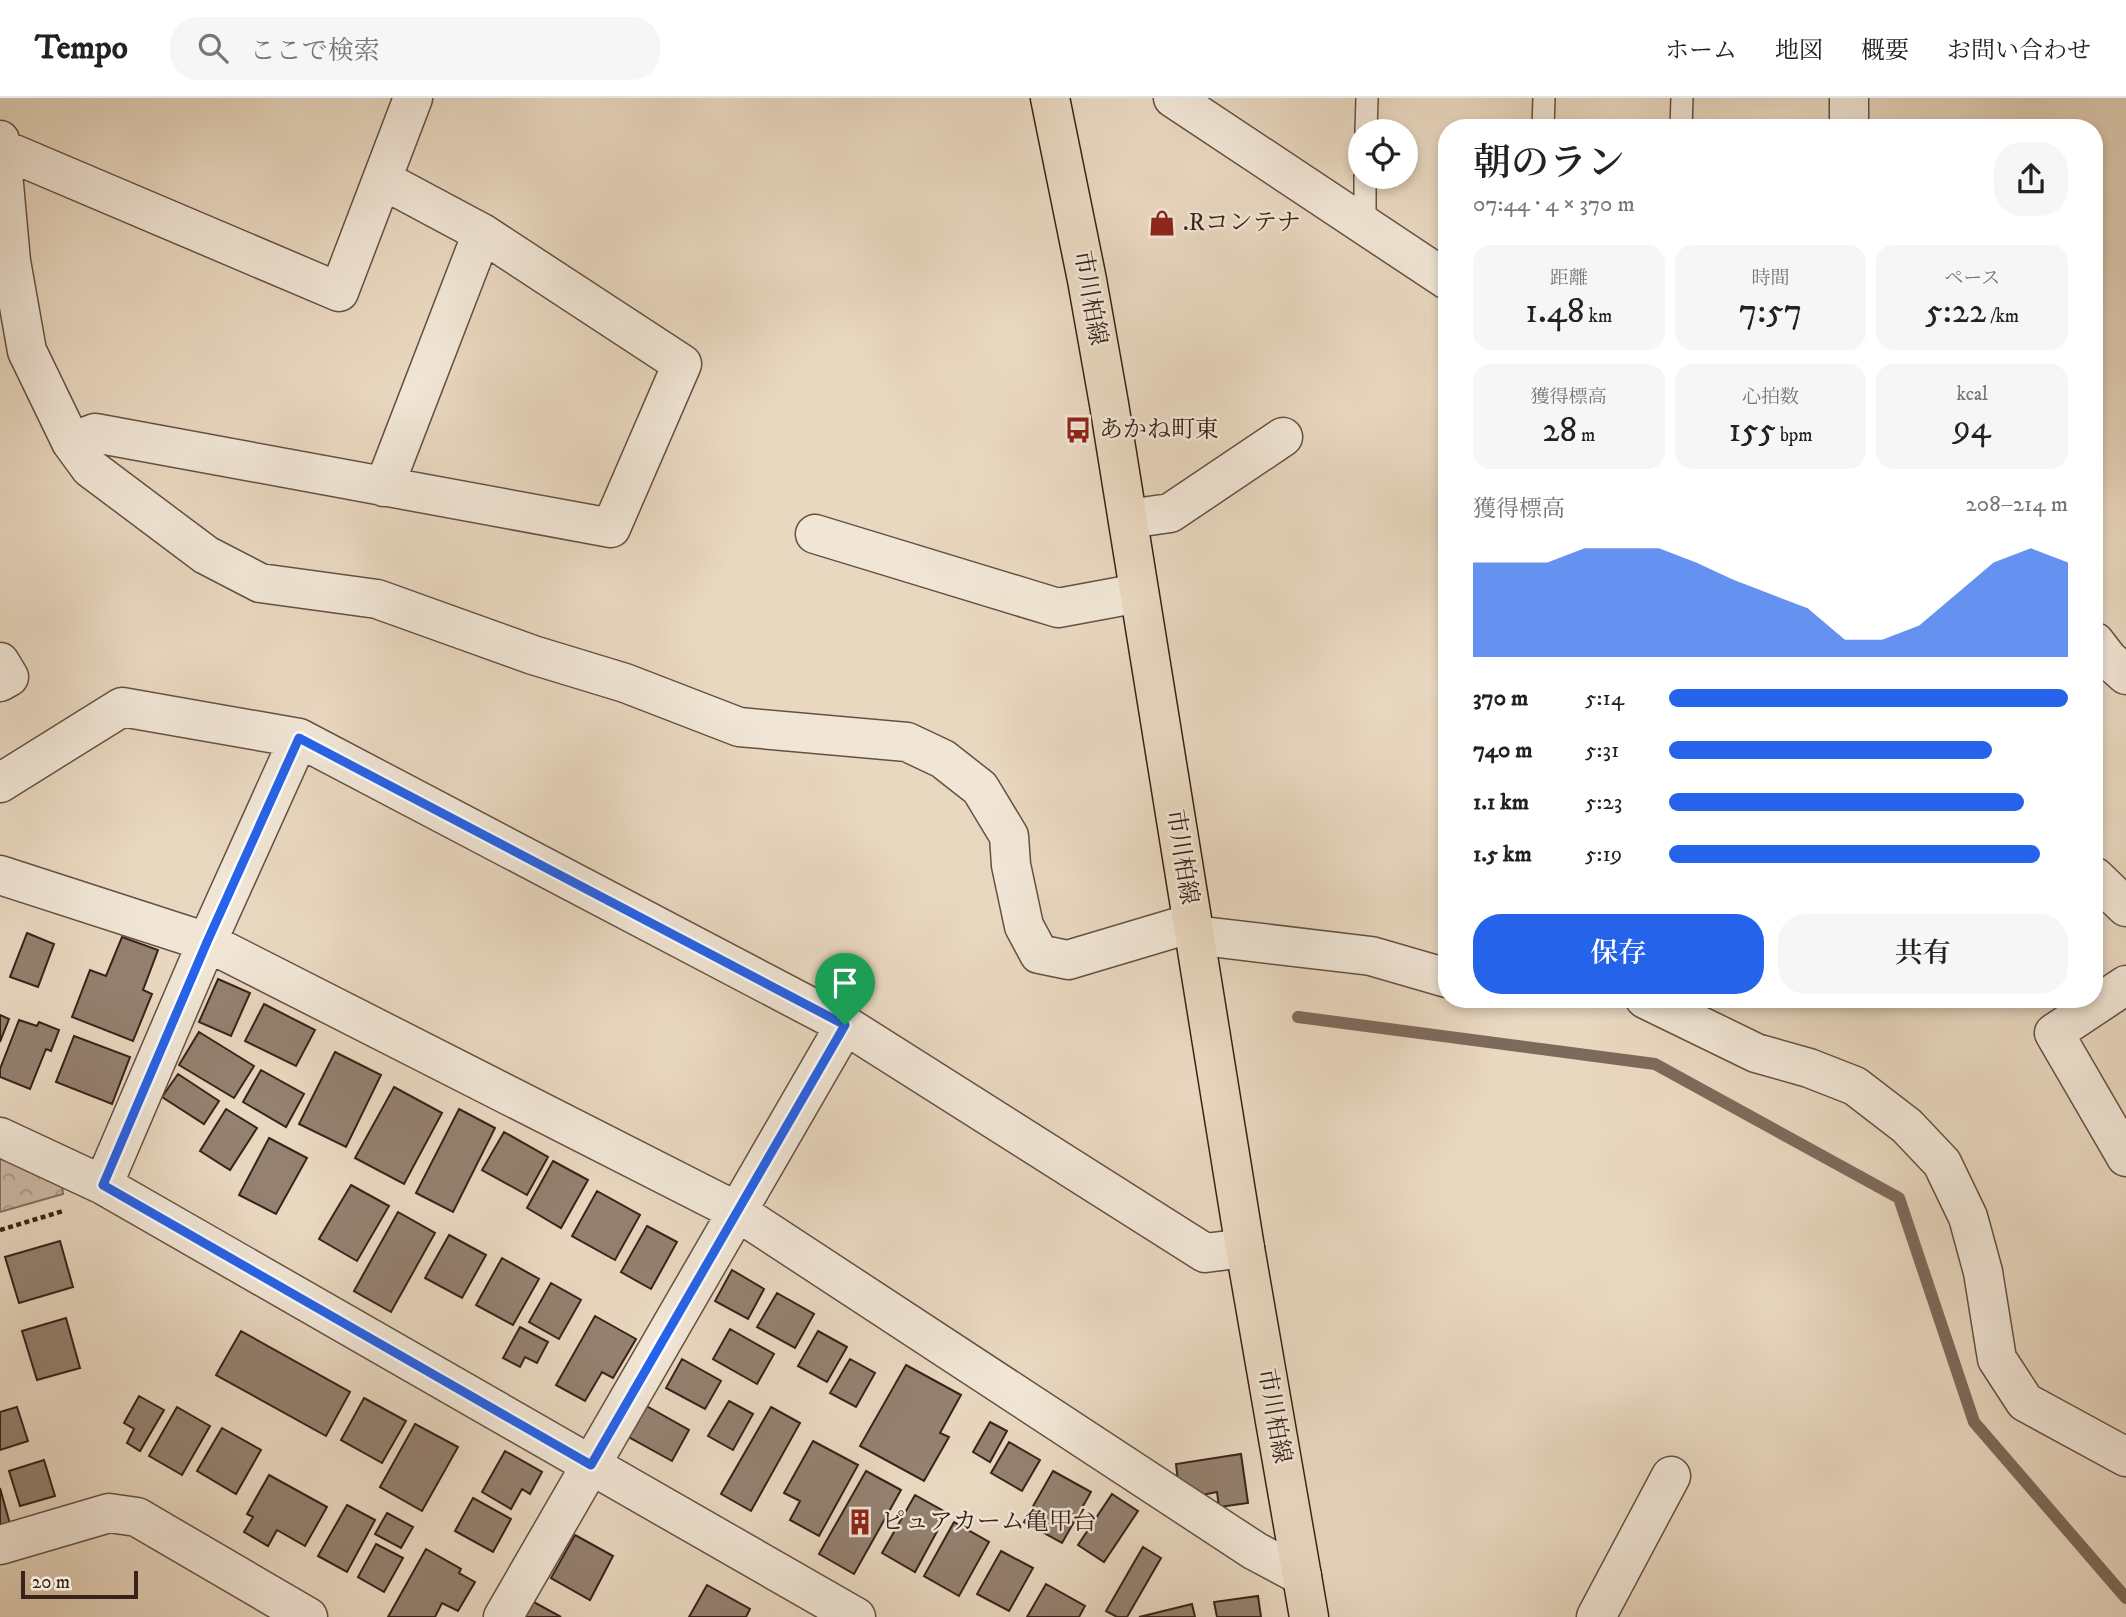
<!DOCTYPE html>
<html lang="ja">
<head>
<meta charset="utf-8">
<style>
	body { margin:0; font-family:"IM FELL DW Pica","Noto Serif JP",serif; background:#f6f6f6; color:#222; height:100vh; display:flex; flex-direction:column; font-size:26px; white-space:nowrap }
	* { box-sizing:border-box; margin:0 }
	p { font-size:23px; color:#767676 }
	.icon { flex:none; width:38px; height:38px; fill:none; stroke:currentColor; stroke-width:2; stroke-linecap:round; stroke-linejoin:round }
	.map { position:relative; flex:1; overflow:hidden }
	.side { position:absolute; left:1438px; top:21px; width:665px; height:889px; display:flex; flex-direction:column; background:#fff; border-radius:28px; box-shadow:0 4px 10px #0003 }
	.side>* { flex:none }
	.controls { position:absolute; left:1348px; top:21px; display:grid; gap:14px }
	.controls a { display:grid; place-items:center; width:70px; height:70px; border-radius:50%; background:#fff; box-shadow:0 4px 10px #0003; font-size:35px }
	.scale { position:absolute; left:21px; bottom:18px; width:117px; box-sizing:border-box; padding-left:7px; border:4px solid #382219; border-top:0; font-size:19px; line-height:24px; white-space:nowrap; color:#382219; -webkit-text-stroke:5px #f1e6d6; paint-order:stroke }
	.pin { position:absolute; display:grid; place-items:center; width:60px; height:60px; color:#fff; margin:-72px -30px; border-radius:50% 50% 50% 0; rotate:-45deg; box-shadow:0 0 7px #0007 }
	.pin .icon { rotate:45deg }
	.round { display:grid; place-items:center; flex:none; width:74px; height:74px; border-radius:28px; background:#f6f6f6 }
	.overview { display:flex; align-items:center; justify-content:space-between; height:119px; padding:0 35px }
	h1 { font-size:38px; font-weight:600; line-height:52px }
	.figures { display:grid; grid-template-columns:repeat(3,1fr); gap:10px; height:119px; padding:7px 35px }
	.figures div { display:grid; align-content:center; border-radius:18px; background:#f6f6f6; text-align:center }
	.figures b { font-size:35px; font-weight:600 }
	.figures small { font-size:19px; font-weight:400 }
	.figures p { font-size:19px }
	.chart { height:196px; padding:14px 35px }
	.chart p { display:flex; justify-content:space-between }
	.chart svg { width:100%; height:126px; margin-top:7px; fill:#2563eb; opacity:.7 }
	.cta { display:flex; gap:14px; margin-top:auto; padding:14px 35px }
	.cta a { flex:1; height:80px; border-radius:28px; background:#2563eb; color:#fff; font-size:28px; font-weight:600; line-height:80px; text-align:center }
	.cta a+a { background:#f6f6f6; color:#222 }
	ul { padding:0 35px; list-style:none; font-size:23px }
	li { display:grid; grid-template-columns:112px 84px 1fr; align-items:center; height:52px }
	li i { height:18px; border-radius:9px; background:#2563eb }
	header { display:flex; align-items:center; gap:42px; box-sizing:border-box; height:98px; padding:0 35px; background:#fff; border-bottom:2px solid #e0e0e0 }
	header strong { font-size:33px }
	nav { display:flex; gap:38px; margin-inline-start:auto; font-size:24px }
	.search { width:490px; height:63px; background:#f6f6f6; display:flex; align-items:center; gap:18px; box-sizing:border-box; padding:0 24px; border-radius:28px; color:#767676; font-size:26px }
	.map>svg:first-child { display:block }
	.park { fill:url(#park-crowns); stroke:#826e5e; stroke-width:2 }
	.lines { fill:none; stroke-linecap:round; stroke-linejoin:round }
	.stream { stroke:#7e6a5b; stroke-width:12 }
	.building { fill:#948170; stroke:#382219; stroke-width:2 }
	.service-casing { stroke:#645043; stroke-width:24 }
	.minor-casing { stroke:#645043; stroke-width:41 }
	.primary-casing { stroke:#382219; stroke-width:41 }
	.path { stroke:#382219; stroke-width:4.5; stroke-dasharray:5 3.5; stroke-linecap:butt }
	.service { stroke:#f1e6d6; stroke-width:21 }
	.minor { stroke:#f1e6d6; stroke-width:38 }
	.primary { stroke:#e9d8c0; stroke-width:38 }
	.route-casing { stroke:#fff; stroke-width:14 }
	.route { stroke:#2563eb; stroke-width:9 }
	.labels { text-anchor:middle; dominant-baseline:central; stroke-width:5; stroke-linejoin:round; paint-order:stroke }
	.poi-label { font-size:24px; fill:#382219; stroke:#f1e6d6; text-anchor:start }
	.street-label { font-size:24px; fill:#382219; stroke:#f1e6d6 }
</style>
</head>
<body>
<header>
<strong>Tempo</strong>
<div class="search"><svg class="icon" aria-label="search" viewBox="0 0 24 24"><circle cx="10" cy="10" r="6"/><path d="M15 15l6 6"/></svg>ここで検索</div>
<nav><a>ホーム</a><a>地図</a><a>概要</a><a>お問い合わせ</a></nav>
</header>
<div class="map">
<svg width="2126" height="1519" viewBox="0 0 2126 1519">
	<defs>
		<pattern id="park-crowns" width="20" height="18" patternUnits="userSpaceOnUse" patternTransform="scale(1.75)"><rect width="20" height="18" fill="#cbb9a4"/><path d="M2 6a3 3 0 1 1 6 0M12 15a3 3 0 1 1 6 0" fill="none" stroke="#a69685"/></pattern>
	</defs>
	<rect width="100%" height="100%" fill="#e9d8c0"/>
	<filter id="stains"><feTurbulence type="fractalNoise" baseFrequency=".00286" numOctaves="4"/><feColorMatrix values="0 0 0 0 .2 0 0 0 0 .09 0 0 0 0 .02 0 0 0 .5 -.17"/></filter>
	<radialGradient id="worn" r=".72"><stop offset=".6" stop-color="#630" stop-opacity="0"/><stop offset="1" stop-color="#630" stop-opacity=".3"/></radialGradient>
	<!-- park -->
	<path class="park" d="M0,1059L62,1087L63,1096L0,1114Z"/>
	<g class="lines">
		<!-- stream -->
		<path class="stream" d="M1298,919L1655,966L1899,1100L1974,1324L2126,1500"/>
	</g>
	<!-- building -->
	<path class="building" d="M27,835L54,846L38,889L10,879Z
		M122,839L158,852L143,892L152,896L133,943L72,919L90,872L106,878Z
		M218,881L250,895L231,938L199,924Z
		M264,906L315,932L296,968L245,943Z
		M0,917L9,921L0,944Z
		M19,922L37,928L39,924L59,932L51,953L46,951L30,991L0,979V971Z
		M199,934L254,968L234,1000L179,967Z
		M74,938L130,959L112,1006L56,984Z
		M335,954L381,977L346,1049L299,1026Z
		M261,972L304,996L286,1029L243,1004Z
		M178,976L219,1003L204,1026L162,999Z
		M394,989L442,1015L404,1086L355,1060Z
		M226,1011L257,1030L230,1072L200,1053Z
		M459,1011L495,1030L453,1114L416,1095Z
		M504,1034L548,1059L527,1097L482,1072Z
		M269,1040L307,1060L276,1116L239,1097Z
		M553,1063L588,1082L561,1130L527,1110Z
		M351,1087L389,1108L357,1163L319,1141Z
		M597,1093L640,1117L615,1162L572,1138Z
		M398,1114L435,1135L391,1214L354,1193Z
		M647,1128L677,1144L651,1191L621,1174Z
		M449,1137L486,1157L462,1200L425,1180Z
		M60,1143L73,1189L19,1205L5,1159Z
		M502,1160L539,1181L513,1227L476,1207Z
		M732,1172L764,1191L748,1221L715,1203Z
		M551,1185L581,1202L559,1241L529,1224Z
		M777,1195L814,1216L795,1250L757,1229Z
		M595,1218L636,1241L613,1280L602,1274L585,1303L556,1287Z
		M66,1220L80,1270L37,1282L22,1233Z
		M520,1229L548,1244L537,1265L525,1259L520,1269L503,1260Z
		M730,1231L774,1256L757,1286L713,1261Z
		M241,1233L350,1294L326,1338L216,1277Z
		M818,1233L847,1249L827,1284L798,1268Z
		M682,1261L721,1283L705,1311L666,1290Z
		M850,1261L875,1275L856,1309L830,1295Z
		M906,1267L961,1297L940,1335L949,1339L924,1383L860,1348Z
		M139,1298L164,1312L140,1353L127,1345L134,1331L124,1325Z
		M364,1300L406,1323L382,1365L341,1342Z
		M729,1303L753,1316L733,1352L708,1338Z
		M643,1306L689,1332L672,1363L625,1337Z
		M17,1309L28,1343L0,1352V1314Z
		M177,1309L210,1328L182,1377L149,1358Z
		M771,1309L800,1325L751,1413L721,1396Z
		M990,1324L1007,1333L990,1364L973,1354Z
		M415,1326L458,1349L422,1413L380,1389Z
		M222,1330L261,1352L236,1396L197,1373Z
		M813,1343L858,1367L819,1438L790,1422L800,1403L784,1395Z
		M1009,1344L1040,1362L1022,1393L991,1375Z
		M505,1353L542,1374L530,1396L522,1391L511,1411L482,1394Z
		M1241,1356L1248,1405L1219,1409L1217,1394L1197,1398L1178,1384L1176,1366Z
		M44,1362L55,1398L20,1408L9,1373Z
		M866,1373L901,1392L854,1476L819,1456Z
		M1053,1373L1091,1394L1062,1445L1024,1424Z
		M269,1377L327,1409L305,1448L277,1432L268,1448L244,1434L253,1419L247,1416Z
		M0,1390L10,1426L0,1429Z
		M1112,1396L1138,1413L1104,1464L1078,1447Z
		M915,1397L947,1415L915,1474L882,1455Z
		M473,1400L511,1421L493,1454L455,1433Z
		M347,1407L375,1422L347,1474L318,1458Z
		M387,1415L413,1429L401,1450L375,1436Z
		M954,1424L989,1444L959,1498L924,1478Z
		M575,1437L613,1458L590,1502L551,1480Z
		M376,1446L403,1460L384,1494L358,1479Z
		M1143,1449L1161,1460L1127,1519H1117L1106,1513Z
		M426,1451L461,1471L459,1475L475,1484L458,1513L442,1505L435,1519H388Z
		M1001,1453L1033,1470L1009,1513L977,1496Z
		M1046,1486L1085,1508L1079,1519H1027Z
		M707,1487L750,1511L746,1519H689Z
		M1258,1498L1261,1519H1217L1214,1504Z
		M530,1502L561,1519H521Z
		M1192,1506L1195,1519H1139Z"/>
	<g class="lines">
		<!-- service casing -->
		<g class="service-casing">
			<path id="service" d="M1543,30L1544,0
				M1681,30L1682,0
				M1366,33L1367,0
				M1365,128V79"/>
		</g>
		<!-- minor casing -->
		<g class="minor-casing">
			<path id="minor" d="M1173,0L1447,182
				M1849,30V0
				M0,42L11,163L27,253L71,344L90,370L206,457L260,485L377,501L533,557L625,585L739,629L907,644L943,661L980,690L1009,738L1011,767L1024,828L1039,856L1068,862L1192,825
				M0,50L339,194L413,0
				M71,344L95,335L611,430L682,266L482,135L383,82
				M384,389L482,135
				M1128,421L1170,415L1283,339
				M815,436L1058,510L1139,495
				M2095,544L2108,561L2126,577
				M0,564L9,579L0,584
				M0,685L122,609L299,640L845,927L1205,1155L1245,1150
				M0,777L207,844L738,1114L1255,1453L1302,1478
				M2095,779L2126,809
				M1194,837L1371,858L1447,880
				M2126,887L2054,935L2126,1059
				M1645,901L1756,955L1809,970L1855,988L1907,1028L1942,1065L1968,1119L1983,1174L1997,1261L2025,1304L2126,1359
				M0,1039L103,1087L856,1519
				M103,1087L207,844L299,640
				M0,1447L109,1415L137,1419L308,1519
				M503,1519L845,927
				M1596,1519L1671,1378"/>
		</g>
		<!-- primary casing -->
		<g class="primary-casing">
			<path id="primary" d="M1050,0L1087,182L1109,306L1245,1150L1309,1519"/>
		</g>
		<!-- path -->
		<path class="path" d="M0,1132L63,1113"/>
		<!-- service -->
		<use href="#service" class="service"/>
		<!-- minor -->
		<use href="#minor" class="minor"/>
		<!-- primary -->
		<use href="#primary" class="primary"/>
	</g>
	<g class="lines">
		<!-- route casing -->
		<g class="route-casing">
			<path id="route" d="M299,640L845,927L591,1367L103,1087L207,844Z"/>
		</g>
		<!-- route -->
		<use href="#route" class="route"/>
	</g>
	<!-- icons -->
	<defs>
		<g id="shop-bare" transform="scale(2.1)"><path d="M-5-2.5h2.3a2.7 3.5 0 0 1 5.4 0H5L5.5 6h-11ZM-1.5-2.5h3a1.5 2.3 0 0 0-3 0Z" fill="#8f2418" stroke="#f1e6d6" stroke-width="2.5" paint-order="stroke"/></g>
		<g id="bus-bare" transform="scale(2.1)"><path d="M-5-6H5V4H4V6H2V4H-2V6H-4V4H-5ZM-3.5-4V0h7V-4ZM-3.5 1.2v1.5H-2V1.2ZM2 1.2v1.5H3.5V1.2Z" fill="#8f2418" stroke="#f1e6d6" stroke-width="2.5" paint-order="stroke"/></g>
		<g id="building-bare" transform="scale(2.1)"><path d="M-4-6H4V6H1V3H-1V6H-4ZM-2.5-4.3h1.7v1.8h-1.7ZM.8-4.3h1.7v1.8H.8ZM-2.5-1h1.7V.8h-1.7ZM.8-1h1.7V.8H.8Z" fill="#8f2418" stroke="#f1e6d6" stroke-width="2.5" paint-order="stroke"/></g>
	</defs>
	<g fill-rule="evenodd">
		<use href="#shop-bare" x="1162" y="125"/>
		<use href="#bus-bare" x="1078" y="332"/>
		<use href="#building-bare" x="860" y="1424"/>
	</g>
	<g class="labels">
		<!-- poi labels -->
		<g class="poi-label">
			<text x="1183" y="125">.Rコンテナ</text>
			<text x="1099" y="332">あかね町東</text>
			<text x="881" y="1424">ピュアカーム亀甲台</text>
		</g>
		<!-- street labels -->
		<g class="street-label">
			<text transform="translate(1090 200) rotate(80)">市川柏線</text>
			<text transform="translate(1182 759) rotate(81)">市川柏線</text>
			<text transform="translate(1274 1318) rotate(80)">市川柏線</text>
		</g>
	</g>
	<rect width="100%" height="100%" filter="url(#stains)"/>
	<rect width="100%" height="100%" fill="url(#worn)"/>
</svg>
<div class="controls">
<a><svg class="icon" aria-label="locate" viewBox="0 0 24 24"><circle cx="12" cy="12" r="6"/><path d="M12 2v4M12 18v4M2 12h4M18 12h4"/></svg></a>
</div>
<div class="scale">20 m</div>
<div class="pin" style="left:845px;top:927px;background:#1e9e55"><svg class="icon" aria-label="arrive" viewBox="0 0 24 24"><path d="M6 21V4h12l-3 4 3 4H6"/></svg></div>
<section class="side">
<div class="overview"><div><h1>朝のラン</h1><p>07:44 · 4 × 370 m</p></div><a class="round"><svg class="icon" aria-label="share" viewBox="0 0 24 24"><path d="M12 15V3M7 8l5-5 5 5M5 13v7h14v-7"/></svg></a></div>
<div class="figures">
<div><p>距離</p><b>1.48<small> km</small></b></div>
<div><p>時間</p><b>7:57</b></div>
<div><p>ペース</p><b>5:22<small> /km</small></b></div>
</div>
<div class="figures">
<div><p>獲得標高</p><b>28<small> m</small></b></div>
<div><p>心拍数</p><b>155<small> bpm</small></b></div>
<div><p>kcal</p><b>94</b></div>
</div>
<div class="chart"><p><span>獲得標高</span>208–214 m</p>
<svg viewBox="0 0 160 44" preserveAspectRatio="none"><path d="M0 44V11L10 11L20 11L30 6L40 6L50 6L60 11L70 17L80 22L90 27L100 38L110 38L120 33L130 22L140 11L150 6L160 11V44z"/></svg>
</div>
<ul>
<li><b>370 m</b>5:14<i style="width:100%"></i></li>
<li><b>740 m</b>5:31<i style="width:81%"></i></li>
<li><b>1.1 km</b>5:23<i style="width:89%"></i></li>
<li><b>1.5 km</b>5:19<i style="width:93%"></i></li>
</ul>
<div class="cta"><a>保存</a><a>共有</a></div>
</section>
</div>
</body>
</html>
